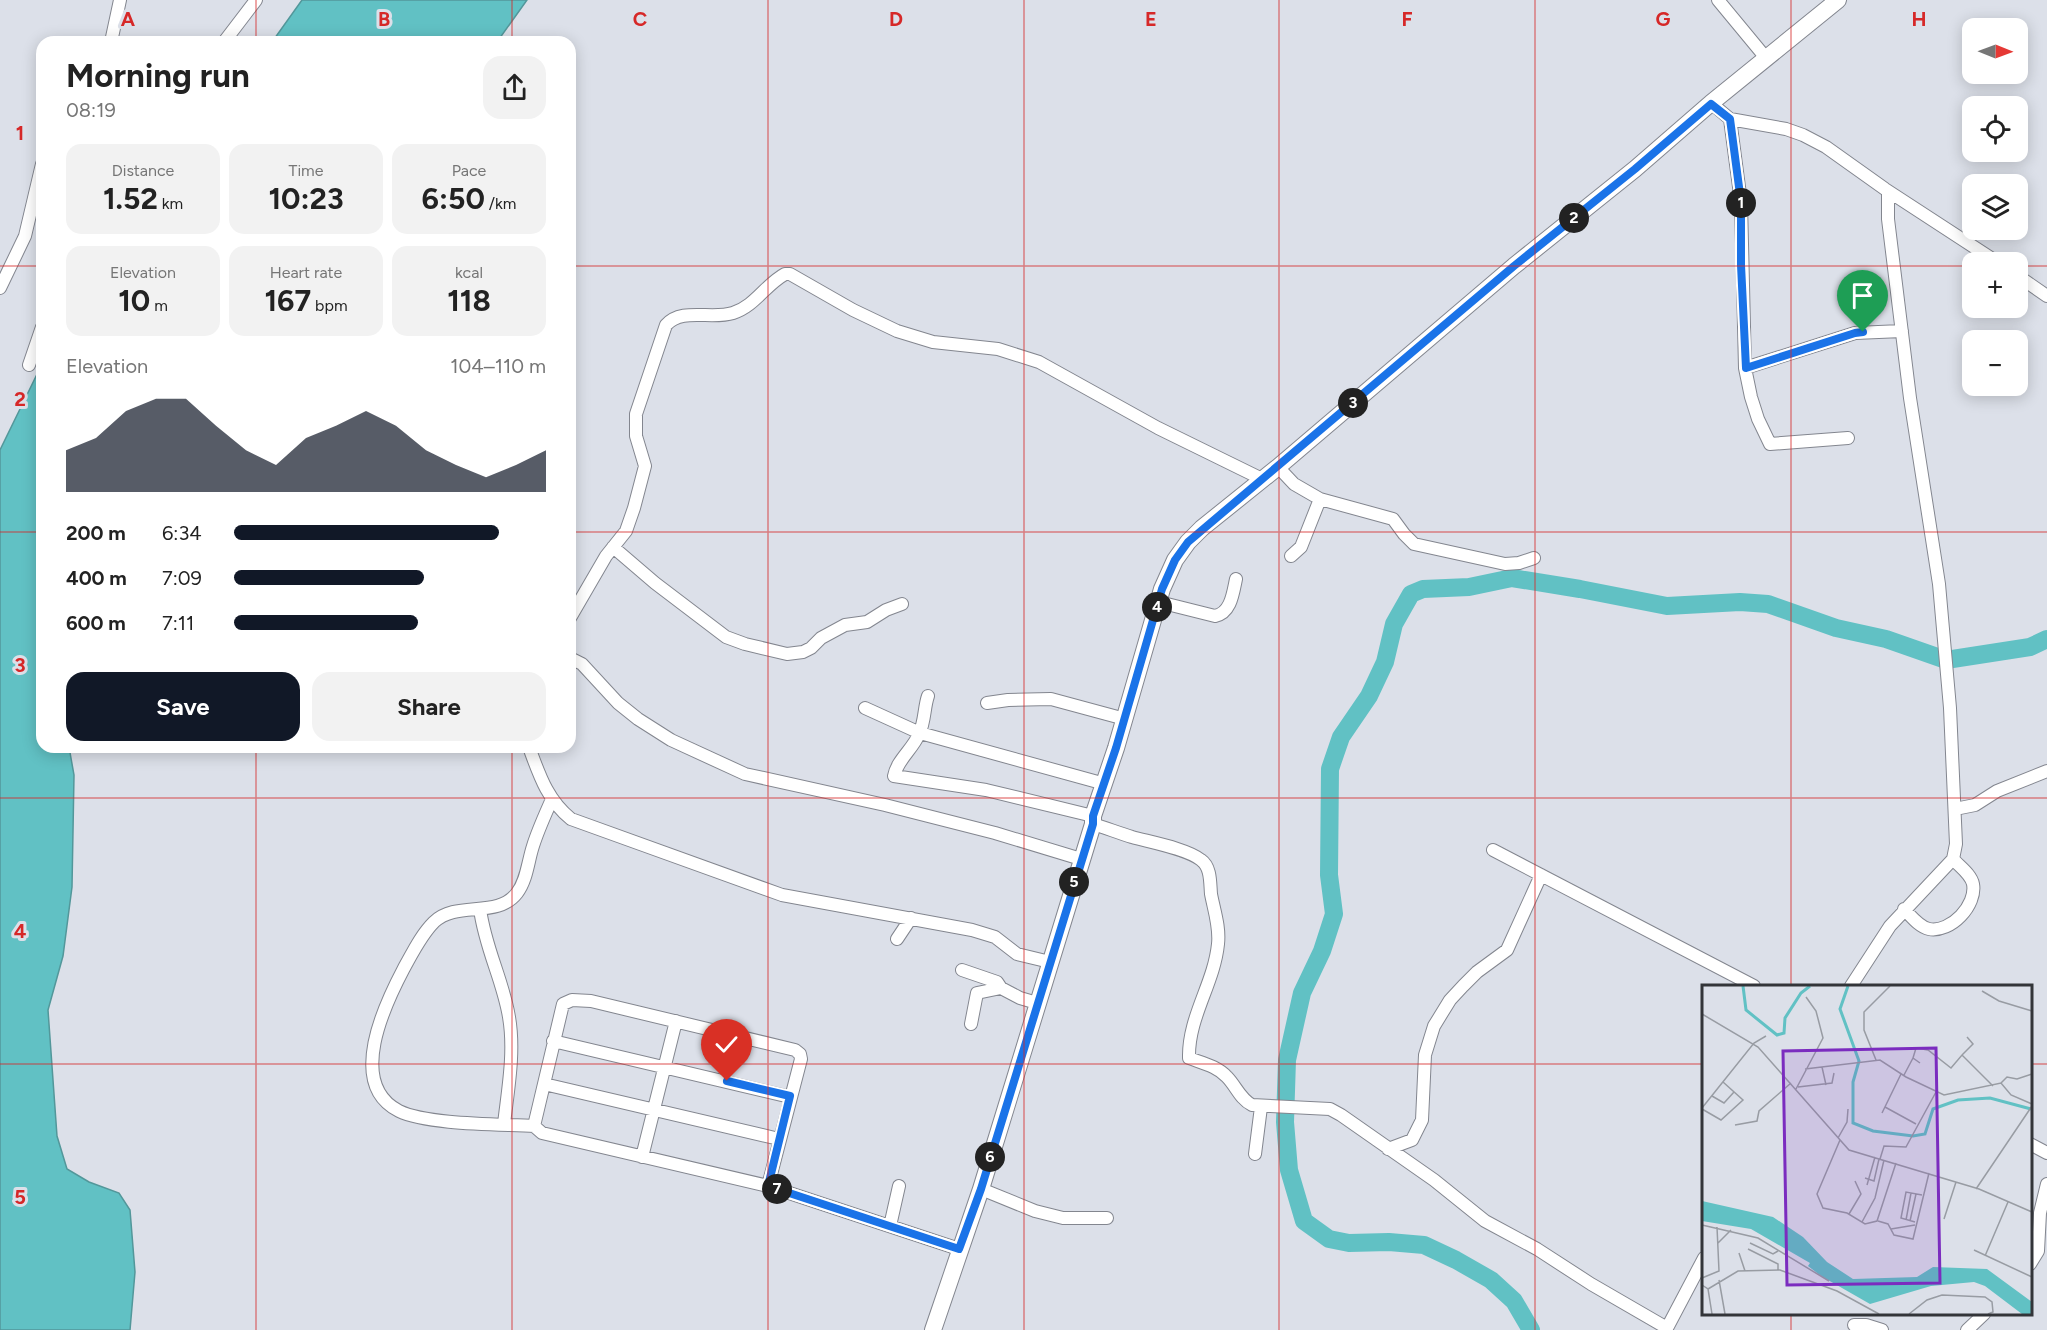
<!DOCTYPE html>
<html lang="en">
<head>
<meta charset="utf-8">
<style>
	body { margin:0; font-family:Figtree,sans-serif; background:#f2f2f2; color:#222; height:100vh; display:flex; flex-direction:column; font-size:22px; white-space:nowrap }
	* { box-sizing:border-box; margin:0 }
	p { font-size:20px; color:#767676 }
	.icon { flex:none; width:33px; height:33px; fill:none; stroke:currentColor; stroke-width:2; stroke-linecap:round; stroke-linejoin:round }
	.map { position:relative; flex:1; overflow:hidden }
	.side { position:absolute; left:36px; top:36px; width:540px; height:717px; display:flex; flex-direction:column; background:#fff; border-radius:18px; box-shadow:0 3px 15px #0003 }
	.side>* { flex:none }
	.needle { width:39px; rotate:91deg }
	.tools { position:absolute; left:1962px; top:18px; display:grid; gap:12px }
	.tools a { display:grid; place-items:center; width:66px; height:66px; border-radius:12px; background:#fff; box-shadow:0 3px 15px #0003; font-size:30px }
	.pin { position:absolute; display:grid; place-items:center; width:51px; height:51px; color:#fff; margin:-62px -26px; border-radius:50% 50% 50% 0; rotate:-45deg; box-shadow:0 0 6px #0007 }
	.pin .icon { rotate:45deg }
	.km { position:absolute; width:30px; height:30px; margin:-15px; border-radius:50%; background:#222; color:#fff; font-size:16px; line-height:30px; text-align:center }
	.round { display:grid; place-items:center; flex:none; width:63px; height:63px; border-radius:18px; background:#f2f2f2 }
	.overview { display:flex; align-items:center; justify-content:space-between; height:102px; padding:0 30px }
	h1 { font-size:33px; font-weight:700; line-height:45px }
	.stats { display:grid; grid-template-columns:repeat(3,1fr); gap:9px; height:102px; padding:6px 30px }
	.stats div { display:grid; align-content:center; border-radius:15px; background:#f2f2f2; text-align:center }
	.stats b { font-size:30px; font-weight:700 }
	.stats small { font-size:16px; font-weight:400 }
	.stats p { font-size:16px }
	.chart { height:168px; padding:12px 30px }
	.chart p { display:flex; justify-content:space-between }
	.chart svg { width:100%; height:108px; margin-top:6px; fill:#111827; opacity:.7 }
	.button { display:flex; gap:12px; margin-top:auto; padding:12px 30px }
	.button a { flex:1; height:69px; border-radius:18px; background:#111827; color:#fff; font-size:24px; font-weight:700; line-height:69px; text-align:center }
	.button a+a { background:#f2f2f2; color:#222 }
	ul { padding:0 30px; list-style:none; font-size:20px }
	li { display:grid; grid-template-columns:96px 72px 1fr; align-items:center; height:45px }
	li i { height:15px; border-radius:8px; background:#111827 }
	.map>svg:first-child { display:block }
	.water { fill:#61c1c4; stroke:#53979a; stroke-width:1.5 }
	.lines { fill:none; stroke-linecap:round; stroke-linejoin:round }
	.river { stroke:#61c1c4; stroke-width:18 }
	.street-casing { stroke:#83868f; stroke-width:14 }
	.secondary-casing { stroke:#83868f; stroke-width:18 }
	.street { stroke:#fff; stroke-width:12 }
	.secondary { stroke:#fff; stroke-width:16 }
	.route-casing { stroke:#fff; stroke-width:12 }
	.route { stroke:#1a73e8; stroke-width:8 }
	.grid { fill:none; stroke:#d62828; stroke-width:1.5; stroke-opacity:0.55 }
	.inset-river { fill:none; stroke:#61c1c4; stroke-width:3 }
	.inset-road { fill:none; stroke:#989ca3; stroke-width:1.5 }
	.view { fill:#7b2cbf; fill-opacity:0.15; stroke:#7b2cbf; stroke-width:3 }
	.inset-edge { fill:none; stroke:#333539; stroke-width:3 }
	.grid-label { font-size:20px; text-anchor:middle; font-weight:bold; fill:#d62828; stroke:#dce0e9; stroke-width:6; stroke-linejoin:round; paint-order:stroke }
</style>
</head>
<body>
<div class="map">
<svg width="2047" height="1330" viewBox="0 0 2047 1330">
	<rect width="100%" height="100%" fill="#dce0e9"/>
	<!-- water -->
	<path class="water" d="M302,0H527L497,42H272Z
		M42,364V578L37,610L42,637V747H69L74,775L72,887L63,956L48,1010L57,1136L67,1169L89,1182L119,1193L130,1210L135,1272L130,1330H0V450Z"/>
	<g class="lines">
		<!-- river -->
		<path class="river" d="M1531,1330L1514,1301L1491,1280L1456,1260L1424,1245L1389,1242L1349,1243L1329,1239L1304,1221L1289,1170L1285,1122L1287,1060L1302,993L1322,951L1334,914L1329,875L1330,769L1341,737L1369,696L1385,662L1394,624L1411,594L1423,589L1469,587L1512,578L1580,589L1667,606L1740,602L1768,604L1836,628L1886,639L1946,660L2030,647L2047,639"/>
		<!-- street casing -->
		<g class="street-casing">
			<path id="street" d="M1718,0L1766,58
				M111,42L120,0
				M224,42L256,0
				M1711,103L1730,119L1786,129L1803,135L1826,147L1885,189L1997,262
				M1730,119L1741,202L1745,368L1751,397L1758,419L1770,444L1848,438
				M2018,276L2047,296
				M0,288L25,236L42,164
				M29,365L42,327
				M1745,368L1855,333L1902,331
				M1278,467L1294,484L1320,499L1393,519L1404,534L1414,544L1505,564L1519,563L1534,558
				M613,547L655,583L726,637L745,644L787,654L803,652L811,648L821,638L845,625L867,622L886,610L902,604
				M1291,556L1301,547L1320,499
				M1159,602L1215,616C1231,613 1233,593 1236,579
				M570,618L606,556L626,531L634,508L645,466L636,436V414L666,325C682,307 711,320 733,313C755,306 765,285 785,274H790L853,310L897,331L933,342L998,349L1039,362L1158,428L1262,479
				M570,658L582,664L618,703L638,719L671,740L745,774L885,805L995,833L1081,859
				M928,696C924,707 925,722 919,734C913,749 897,760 894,776L986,790L1093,816
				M987,703L1008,700L1051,699L1125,719
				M865,708L920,733L1105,784
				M529,747C539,774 547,800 571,819L782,895L972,930L995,937L1017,954L1050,962
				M552,799C545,815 538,830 533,846C528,861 527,880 517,893C497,919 457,900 434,922C421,935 413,952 404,968C385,1004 346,1084 399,1111C428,1125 501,1124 534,1126L542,1133L768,1186L959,1249
				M1955,809L1975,805L1997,791L2047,771
				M1093,824C1106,828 1119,833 1132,837C1150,842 1188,849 1201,860C1211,867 1210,882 1211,894C1214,910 1220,927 1218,944C1214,984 1188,1017 1189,1058C1202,1063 1217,1066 1227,1077C1236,1086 1240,1099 1252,1105L1330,1109L1341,1115L1434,1180L1485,1221L1537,1249L1591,1284L1667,1328
				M1493,850L1754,986
				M480,909C485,948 503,980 509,1017C515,1052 508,1089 504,1124
				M1904,909C1911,916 1919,927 1929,929C1951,933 1977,905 1973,884C1971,874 1959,866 1953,859
				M897,939L911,918
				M962,970L997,982L1001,988
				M1851,986L1890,926L1953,859L1956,844L1950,708L1939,584L1910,398L1888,219V191
				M971,1024L977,993L1001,988L1020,998L1037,1003
				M553,1041L790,1097
				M544,1084L779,1139
				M534,1126L563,1004L572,1000L591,1001L795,1050L800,1054L801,1059L768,1186
				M2030,1144L2047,1153
				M1388,1149L1412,1140L1422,1120L1425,1055L1434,1026L1450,1000L1463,986L1477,972L1507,950L1541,875
				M1255,1154L1261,1107
				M642,1157L676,1021
				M981,1189L1035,1211L1063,1218H1107
				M890,1226L899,1186
				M2030,1264L2038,1251L2040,1213L2047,1184
				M1854,1325H1866L1882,1330
				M1666,1330L1704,1258
				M1967,1330L1984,1314"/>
		</g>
		<!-- secondary casing -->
		<g class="secondary-casing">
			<path id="secondary" d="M933,1330L981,1189L1093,824V816L1116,748L1162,589L1175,560L1188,542L1202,528L1278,467L1514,266L1635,169L1711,103L1838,0"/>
		</g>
		<!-- street -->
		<use href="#street" class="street"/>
		<!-- secondary -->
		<use href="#secondary" class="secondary"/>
	</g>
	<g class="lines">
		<!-- route casing -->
		<g class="route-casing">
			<path id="route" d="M727,1081L790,1096L768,1186L959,1249L981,1189L1093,824V816L1116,748L1162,589L1175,560L1188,542L1514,266L1635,169L1711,104L1730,119L1741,202V265L1746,368L1855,333L1863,332"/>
		</g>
		<!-- route -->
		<use href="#route" class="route"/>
	</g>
	<!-- grid -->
	<path class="grid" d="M256,0V42M512,0V42M768,0V1330M1024,0V1330M1279,0V1330M1535,0V1330M1791,0V986M0,266H42M570,266H1972M2018,266H2047M0,532H42M570,532H2047M256,747V1330M512,747V1330M0,798H2047M0,1064H1704M2030,1064H2047M1791,1314V1330"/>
	<!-- overview -->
	<g transform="translate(1702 985)">
		<rect width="330" height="330" fill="#dce0e9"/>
		<path d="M0,216L71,232L101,252L125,277L151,294L215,292L231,282L285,284L330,317V329H320L283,301L272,297L229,301L168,319L119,291L106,281L108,278L49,244L0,236Z" fill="#61c1c4"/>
		<path class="inset-river" d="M41,1L44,25L75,50L82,48L83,33L99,8L108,1M146,1L138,24L157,76L151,97V138L171,146L211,151L223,149L231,124L256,115L288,113L329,124"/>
		<path class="inset-road" d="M280,6L297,16L330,26M0,29L56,62L147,165L277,204L330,227M260,70L271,59L265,52M174,75L162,45V27L188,1M218,78L211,73L214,63L226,65L249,83L260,70L291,101M120,82L124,100M103,84L178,75L204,92L242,110L299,98L309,110L330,119M202,90L211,73M299,98L305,92L315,94L330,89M96,102L130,98L132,88M94,104L121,53L114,26L104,12M10,111L22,118L32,107M183,122L214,139M0,123L52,58L64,51M0,124L19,135L41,115L21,97M180,128L199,89M33,140L55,136L57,126L89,98M136,153L145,137L146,124M138,155L115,209L121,223L145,228L163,239L175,236L194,178M178,174L182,161L204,162L234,107M163,193L172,196L177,174M165,200L173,172M274,204L330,121M147,229L159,209L153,196M242,234L254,197M204,235L209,208M176,236L186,239L192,250L211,254L227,188M208,236L214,209M160,237L173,213L182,175M213,237L199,233L204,207L220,210M0,240L56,253L127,296M189,244L213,240M16,258L29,245M48,258L71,269L76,266M46,264L76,279V286M272,265L330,292M37,268L43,286M283,271L306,217M0,293L17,286L15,242M17,295L23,329M0,300L6,304L10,329M6,304L36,286L78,285L135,306L177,329M207,329L225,315L240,310L283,312L290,317L291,327L286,329"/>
		<path class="view" d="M234,63L238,298L85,300L81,66Z"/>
		<rect width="330" height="330" class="inset-edge"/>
	</g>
	<g class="grid-label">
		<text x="128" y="26">A</text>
		<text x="384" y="26">B</text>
		<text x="640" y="26">C</text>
		<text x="896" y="26">D</text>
		<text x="1151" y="26">E</text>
		<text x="1407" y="26">F</text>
		<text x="1663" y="26">G</text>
		<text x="1919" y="26">H</text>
		<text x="20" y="140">1</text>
		<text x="20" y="406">2</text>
		<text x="20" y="672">3</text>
		<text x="20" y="938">4</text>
		<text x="20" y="1204">5</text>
	</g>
</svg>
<div class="tools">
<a><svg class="needle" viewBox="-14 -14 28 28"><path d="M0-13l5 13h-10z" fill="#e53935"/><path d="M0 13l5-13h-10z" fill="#767676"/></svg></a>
<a><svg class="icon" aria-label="locate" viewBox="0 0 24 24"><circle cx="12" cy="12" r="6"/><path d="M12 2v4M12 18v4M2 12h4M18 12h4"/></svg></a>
<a><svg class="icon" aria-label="layers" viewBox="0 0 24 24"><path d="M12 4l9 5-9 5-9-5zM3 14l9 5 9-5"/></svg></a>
<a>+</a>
<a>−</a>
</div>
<div class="pin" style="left:1863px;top:332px;background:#1e9e55"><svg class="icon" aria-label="arrive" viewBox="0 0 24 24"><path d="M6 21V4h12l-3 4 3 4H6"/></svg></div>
<div class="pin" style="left:727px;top:1081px;background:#d93025"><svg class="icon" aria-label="check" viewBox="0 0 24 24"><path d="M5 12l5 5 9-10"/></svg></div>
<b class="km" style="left:1741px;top:203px">1</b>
<b class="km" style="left:1574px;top:218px">2</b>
<b class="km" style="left:1353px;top:403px">3</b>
<b class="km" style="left:1157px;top:607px">4</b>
<b class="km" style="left:1074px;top:882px">5</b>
<b class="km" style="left:990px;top:1157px">6</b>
<b class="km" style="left:777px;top:1189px">7</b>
<section class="side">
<div class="overview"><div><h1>Morning run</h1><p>08:19</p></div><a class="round"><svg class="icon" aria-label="share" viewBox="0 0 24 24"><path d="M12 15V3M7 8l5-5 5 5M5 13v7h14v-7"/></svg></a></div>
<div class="stats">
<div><p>Distance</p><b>1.52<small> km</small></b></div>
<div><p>Time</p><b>10:23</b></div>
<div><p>Pace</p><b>6:50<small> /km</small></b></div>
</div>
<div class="stats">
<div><p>Elevation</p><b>10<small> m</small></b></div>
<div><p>Heart rate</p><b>167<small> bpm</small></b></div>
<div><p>kcal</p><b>118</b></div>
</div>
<div class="chart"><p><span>Elevation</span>104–110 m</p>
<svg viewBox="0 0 160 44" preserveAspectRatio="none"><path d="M0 44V27L10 22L20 11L30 6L40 6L50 17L60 27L70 33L80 22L90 17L100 11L110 17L120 27L130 33L140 38L150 33L160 27V44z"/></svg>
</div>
<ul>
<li><b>200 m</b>6:34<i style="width:85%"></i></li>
<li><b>400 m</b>7:09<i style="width:61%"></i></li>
<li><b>600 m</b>7:11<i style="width:59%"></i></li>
</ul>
<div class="button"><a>Save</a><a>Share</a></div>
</section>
</div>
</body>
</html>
